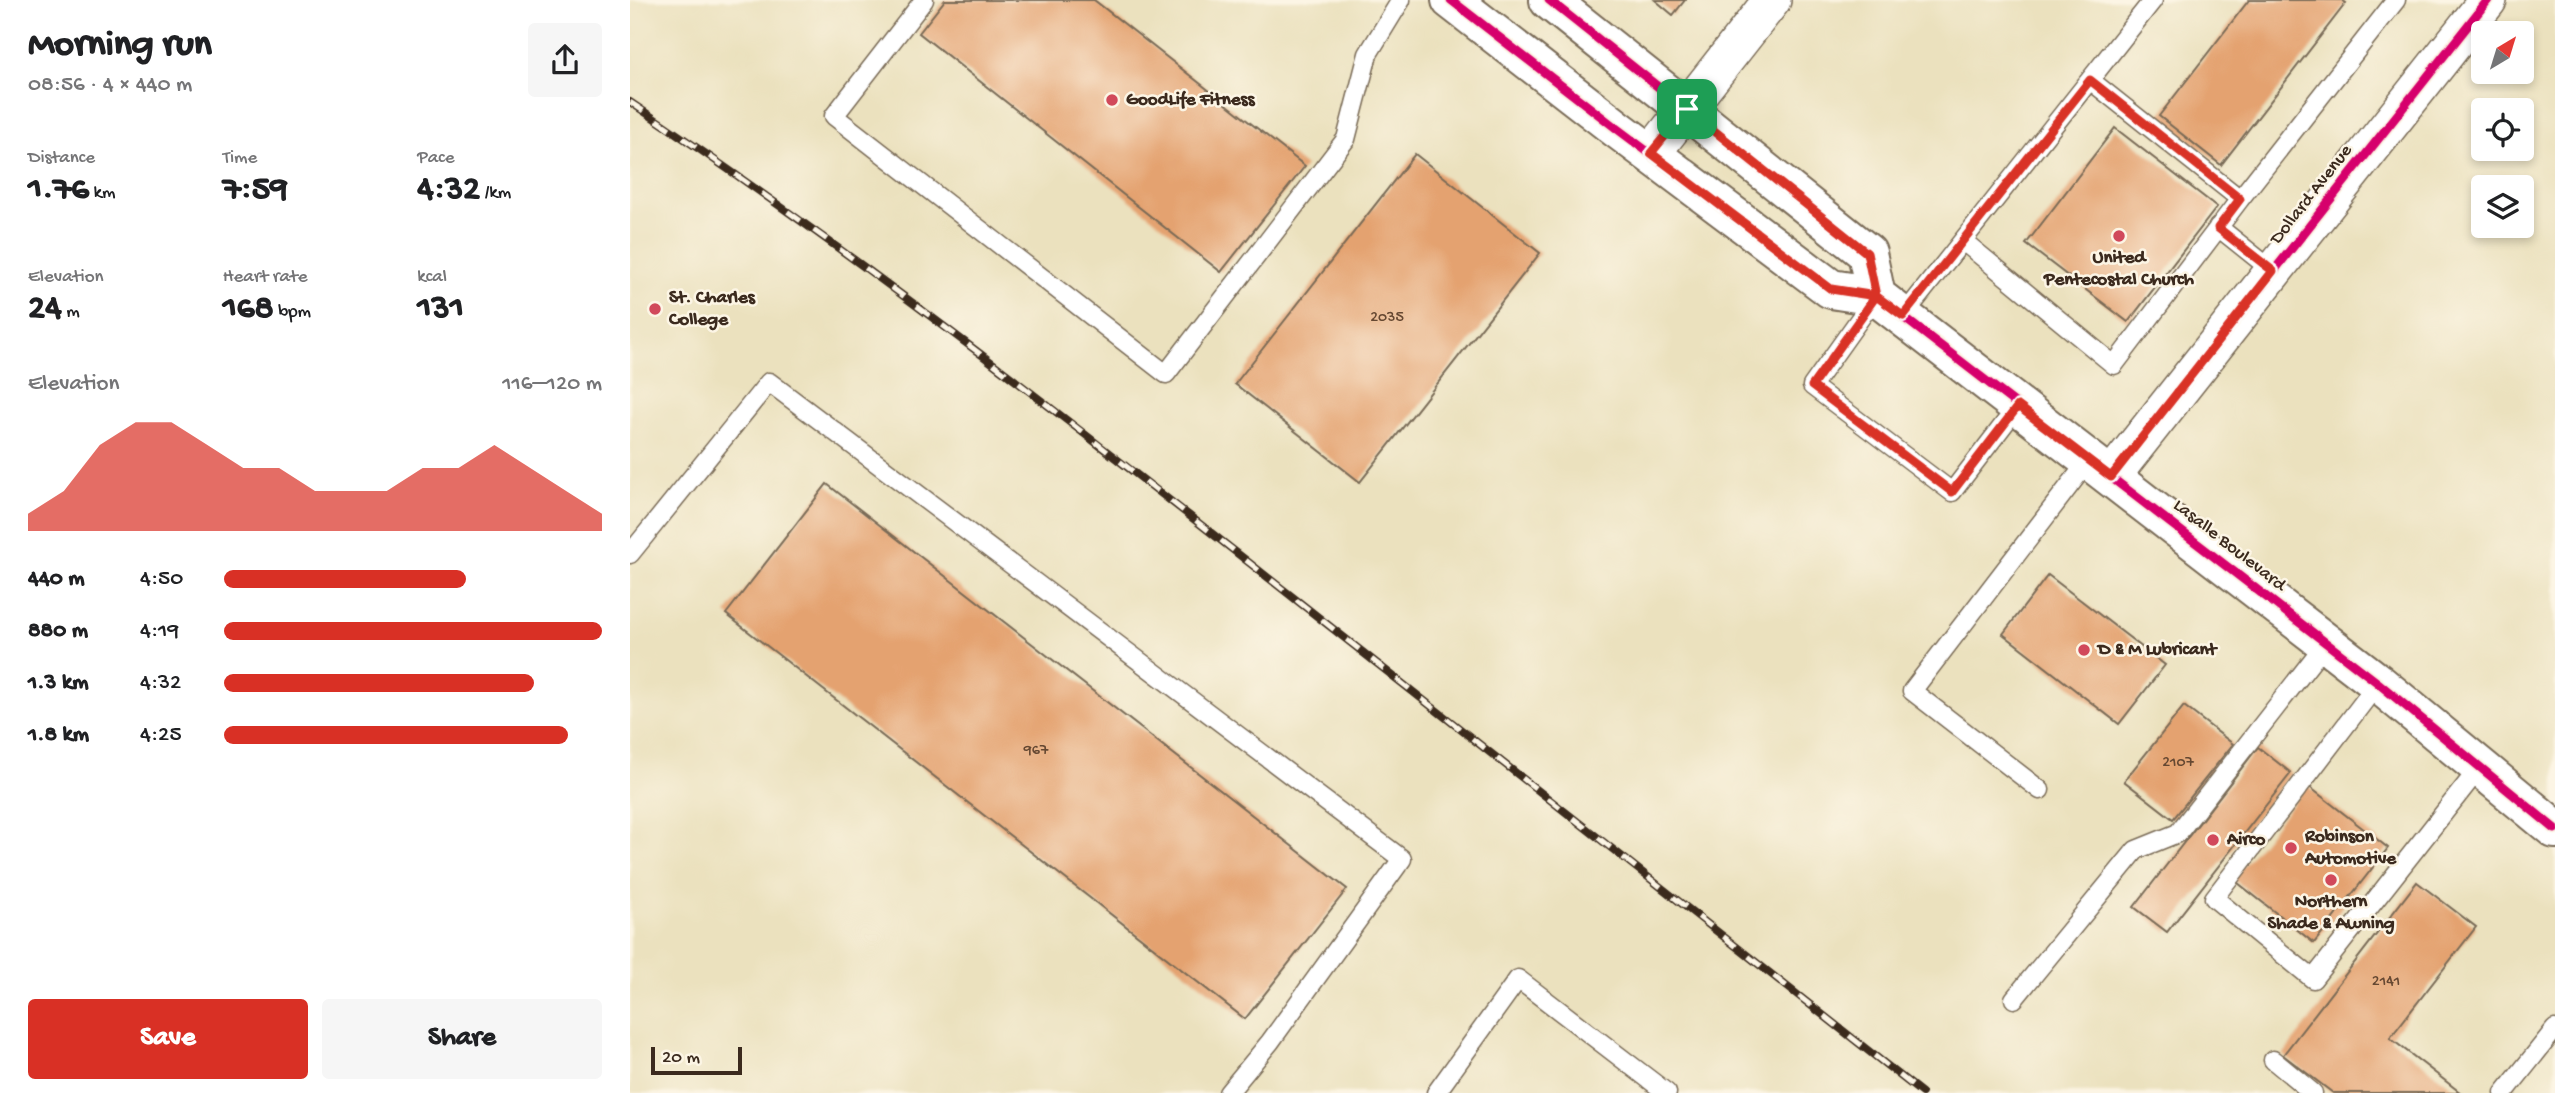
<!DOCTYPE html>
<html lang="en">
<head>
<meta charset="utf-8">
<style>
	body { margin:0; font-family:"Gochi Hand",sans-serif; background:#f6f6f6; color:#202124; height:100vh; display:flex; flex-direction:column; font-size:26px; white-space:nowrap }
	* { box-sizing:border-box; margin:0 }
	p { font-size:23px; color:#757577 }
	.icon { flex:none; width:38px; height:38px; fill:none; stroke:currentColor; stroke-width:2; stroke-linecap:round; stroke-linejoin:round }
	.map { position:relative; flex:1; overflow:hidden }
	.side { display:flex; flex-direction:column; background:#fff; width:630px }
	.side>* { flex:none }
	.needle { width:46px; rotate:38deg }
	.controls { position:absolute; left:1841px; top:21px; display:grid; gap:14px }
	.controls a { display:grid; place-items:center; width:63px; height:63px; border-radius:7px; background:#fff; box-shadow:0 4px 10px #0003; font-size:35px }
	.scale { position:absolute; left:21px; bottom:18px; width:91px; box-sizing:border-box; padding-left:7px; border:4px solid #3b2a1e; border-top:0; font-size:19px; line-height:24px; white-space:nowrap; color:#3b2a1e; -webkit-text-stroke:5px #fcf5e5; paint-order:stroke }
	.pin { position:absolute; display:grid; place-items:center; width:60px; height:60px; color:#fff; margin:-30px; border-radius:14px; box-shadow:0 4px 10px #0006 }
	.round { display:grid; place-items:center; flex:none; width:74px; height:74px; border-radius:7px; background:#f6f6f6 }
	.overview { display:flex; align-items:center; justify-content:space-between; height:119px; padding:0 28px }
	h1 { font-size:38px; font-weight:700; line-height:52px }
	.stats { display:grid; grid-template-columns:repeat(3,1fr); gap:10px; height:119px; padding:7px 28px }
	.stats div { display:grid; align-content:center }
	.stats b { font-size:35px; font-weight:700 }
	.stats small { font-size:19px; font-weight:400 }
	.stats p { font-size:19px }
	.chart { height:196px; padding:14px 28px }
	.chart p { display:flex; justify-content:space-between }
	.chart svg { width:100%; height:126px; margin-top:7px; fill:#d93025; opacity:.7 }
	.cta { display:flex; gap:14px; margin-top:auto; padding:14px 28px }
	.cta a { flex:1; height:80px; border-radius:7px; background:#d93025; color:#fff; font-size:28px; font-weight:700; line-height:80px; text-align:center }
	.cta a+a { background:#f6f6f6; color:#202124 }
	ul { padding:0 28px; list-style:none; font-size:23px }
	li { display:grid; grid-template-columns:112px 84px 1fr; align-items:center; height:52px }
	li i { height:18px; border-radius:9px; background:#d93025 }
	main { display:flex; flex:1; min-height:0 }
	.map>svg:first-child { display:block }
	.building { fill:#e4a26f }
	.lines { fill:none; stroke-linecap:round; stroke-linejoin:round }
	.lane-casing { stroke:#796a56; stroke-width:21 }
	.street-casing { stroke:#796a56; stroke-width:40 }
	.secondary-casing { stroke:#796a56; stroke-width:42 }
	.lane { stroke:#fff; stroke-width:18 }
	.street { stroke:#fff; stroke-width:37 }
	.secondary { stroke:#fff; stroke-width:38 }
	.rail-casing { stroke:#3b2a1e; stroke-width:8 }
	.rail { stroke:#fcf5e5; stroke-width:5; stroke-dasharray:16; stroke-linecap:butt }
	.cycleway-casing { stroke:#fcf5e5; stroke-width:13 }
	.cycleway { stroke:#d6006c; stroke-width:9 }
	.route-casing { stroke:#fff; stroke-width:14 }
	.route { stroke:#d93025; stroke-width:9 }
	.poi-dot { fill:#d1495b; stroke:#fcf5e5; stroke-width:2.5 }
	.labels { text-anchor:middle; dominant-baseline:central; stroke-width:5; stroke-linejoin:round; paint-order:stroke }
	.number-label { font-size:16px; fill:#654832 }
	.poi-label { font-size:19px; font-weight:bold; fill:#3b2a1e; stroke:#fcf5e5; text-anchor:start }
	.street-label { font-size:19px; fill:#3b2a1e; stroke:#fcf5e5 }
</style>
</head>
<body>
<main>
<section class="side">
<div class="overview"><div><h1>Morning run</h1><p>08:56 · 4 × 440 m</p></div><a class="round"><svg class="icon" aria-label="share" viewBox="0 0 24 24"><path d="M12 15V3M7 8l5-5 5 5M5 13v7h14v-7"/></svg></a></div>
<div class="stats">
<div><p>Distance</p><b>1.76<small> km</small></b></div>
<div><p>Time</p><b>7:59</b></div>
<div><p>Pace</p><b>4:32<small> /km</small></b></div>
</div>
<div class="stats">
<div><p>Elevation</p><b>24<small> m</small></b></div>
<div><p>Heart rate</p><b>168<small> bpm</small></b></div>
<div><p>kcal</p><b>131</b></div>
</div>
<div class="chart"><p><span>Elevation</span>116–120 m</p>
<svg viewBox="0 0 160 44" preserveAspectRatio="none"><path d="M0 44V38L10 30L20 14L30 6L40 6L50 14L60 22L70 22L80 30L90 30L100 30L110 22L120 22L130 14L140 22L150 30L160 38V44z"/></svg>
</div>
<ul>
<li><b>440 m</b>4:50<i style="width:64%"></i></li>
<li><b>880 m</b>4:19<i style="width:100%"></i></li>
<li><b>1.3 km</b>4:32<i style="width:82%"></i></li>
<li><b>1.8 km</b>4:25<i style="width:91%"></i></li>
</ul>
<div class="cta"><a>Save</a><a>Share</a></div>
</section>
<div class="map">
<svg width="1925" height="1093" viewBox="0 0 1925 1093">
	<rect width="100%" height="100%" fill="#fcf5e5"/>
	<filter id="ink" filterUnits="userSpaceOnUse"><feTurbulence type="fractalNoise" baseFrequency=".0143" numOctaves="2"/><feDisplacementMap in="SourceGraphic" scale="14" xChannelSelector="R" yChannelSelector="G"/><feConvolveMatrix kernelMatrix="1 2 1 2 8 2 1 2 1" color-interpolation-filters="sRGB"/></filter>
	<filter id="wash" filterUnits="userSpaceOnUse"><feTurbulence type="fractalNoise" baseFrequency=".00686" numOctaves="4" result="noise"/><feDisplacementMap in="SourceGraphic" scale="28" xChannelSelector="R" yChannelSelector="G"/><feGaussianBlur stdDeviation="1.57" result="paint"/><feColorMatrix in="noise" values="0 0 0 0 0 0 0 0 0 0 0 0 0 0 0 0 0 1.4 0 .05"/><feComposite in="paint" operator="in"/></filter>
	<g filter="url(#wash)">
		<rect width="100%" height="100%" fill="#ebe1be"/>
		<g id="blocks">
			<!-- building -->
			<path class="building" d="M315,0H464L675,166L591,272L289,33Z
				M1025,0H1055L1043,15Z
				M1619,0H1712L1716,3L1591,165L1529,116Z
				M1485,128L1587,207L1498,322L1396,244Z
				M785,154L910,253L730,482L605,384Z
				M197,484L717,889L615,1019L96,614Z
				M1418,575L1535,665L1489,724L1373,634Z
				M1554,706L1603,744L1543,819L1494,781Z
				M1628,747L1661,773L1537,932L1504,907Z
				M1677,785L1758,848L1684,943L1603,879Z
				M1787,882L1846,927L1760,1038L1831,1093H1703L1653,1055Z"/>
		</g>
	</g>
	<g filter="url(#ink)">
		<use href="#blocks" fill-opacity="0" stroke="#796a56" stroke-width="2"/>
		<g class="lines">
			<!-- lane casing -->
			<g class="lane-casing">
				<path id="lane" d="M294,0L204,116L536,374L716,139L738,54L771,0
					M1460,80L1610,199L1766,0
					M1588,227L1643,271
					M1333,241L1484,365L1610,199
					M1246,296L1182,386L1322,492L1388,406
					M1273,316L1523,0
					M0,554L139,382L772,859L640,1042L598,1093
					M1748,683L1584,898L1683,979L1850,767
					M1410,790L1282,691L1459,460
					M1384,999L1506,850L1548,833L1696,643
					M1643,1060L1683,1093
					M806,1093L888,979L1037,1093
					M1874,1093L1925,1029"/>
			</g>
			<!-- street casing -->
			<g class="street-casing">
				<path id="street" d="M1021,154L1142,0
					M1481,477L1858,0"/>
			</g>
			<!-- secondary casing -->
			<g class="secondary-casing">
				<path id="secondary" d="M821,0L986,128L1201,289L1246,296L1748,683L1925,829
					M919,0L1237,253L1246,296"/>
			</g>
			<!-- lane -->
			<use href="#lane" class="lane"/>
			<!-- street -->
			<use href="#street" class="street"/>
			<!-- secondary -->
			<use href="#secondary" class="secondary"/>
			<!-- rail casing -->
			<g class="rail-casing">
				<path id="rail" d="M0,102C231,257 450,429 669,602C876,765 1084,929 1292,1093"/>
			</g>
			<!-- rail -->
			<use href="#rail" class="rail"/>
			<!-- cycleway casing -->
			<g class="cycleway-casing">
				<path id="cycleway" d="M821,0L986,128L1201,289L1246,296L1748,683L1925,829
					M919,0L1237,253L1246,296
					M1481,477L1858,0"/>
			</g>
			<!-- cycleway -->
			<use href="#cycleway" class="cycleway"/>
		</g>
	</g>
	<g class="lines" filter="url(#ink)">
		<!-- route casing -->
		<g class="route-casing">
			<path id="route" d="M1057,109L1237,253L1246,296L1182,386L1322,492L1388,406L1481,477L1643,271L1588,228L1610,199L1460,80L1273,316L1246,296L1201,289L1021,153L1057,109"/>
		</g>
		<!-- route -->
		<use href="#route" class="route"/>
	</g>
	<!-- markers -->
	<g class="poi-dot">
		<circle cx="482" cy="100" r="7"/>
		<circle cx="1489" cy="236" r="7"/>
		<circle cx="25" cy="309" r="7"/>
		<circle cx="1454" cy="650" r="7"/>
		<circle cx="1583" cy="840" r="7"/>
		<circle cx="1661" cy="848" r="7"/>
		<circle cx="1701" cy="880" r="7"/>
	</g>
	<g class="labels">
		<!-- number labels -->
		<g class="number-label">
			<text x="757" y="318">2035</text>
			<text x="406" y="751">967</text>
			<text x="1548" y="763">2107</text>
			<text x="1756" y="982">2141</text>
		</g>
		<!-- poi labels -->
		<g class="poi-label">
			<text x="496" y="100">GoodLife Fitness</text>
			<text x="1489" y="258" text-anchor="middle">United<tspan x="1489" dy="22">Pentecostal Church</tspan></text>
			<text x="39" y="298">St. Charles<tspan x="39" dy="22">College</tspan></text>
			<text x="1468" y="650">D &amp; M Lubricant</text>
			<text x="1675" y="837">Robinson<tspan x="1675" dy="22">Automotive</tspan></text>
			<text x="1597" y="840">Airco</text>
			<text x="1701" y="902" text-anchor="middle">Northern<tspan x="1701" dy="22">Shade &amp; Awning</tspan></text>
		</g>
		<!-- street labels -->
		<g class="street-label">
			<text transform="translate(1682 195) rotate(-52)">Dollard Avenue</text>
			<text transform="translate(1599 546) rotate(38)">Lasalle Boulevard</text>
		</g>
	</g>
</svg>
<div class="controls">
<a><svg class="needle" viewBox="-14 -14 28 28"><path d="M0-13l5 13h-10z" fill="#e53935"/><path d="M0 13l5-13h-10z" fill="#757577"/></svg></a>
<a><svg class="icon" aria-label="locate" viewBox="0 0 24 24"><circle cx="12" cy="12" r="6"/><path d="M12 2v4M12 18v4M2 12h4M18 12h4"/></svg></a>
<a><svg class="icon" aria-label="layers" viewBox="0 0 24 24"><path d="M12 4l9 5-9 5-9-5zM3 14l9 5 9-5"/></svg></a>
</div>
<div class="scale">20 m</div>
<div class="pin" style="left:1057px;top:109px;background:#1e9e55"><svg class="icon" aria-label="arrive" viewBox="0 0 24 24"><path d="M6 21V4h12l-3 4 3 4H6"/></svg></div>
</div>
</main>
</body>
</html>
